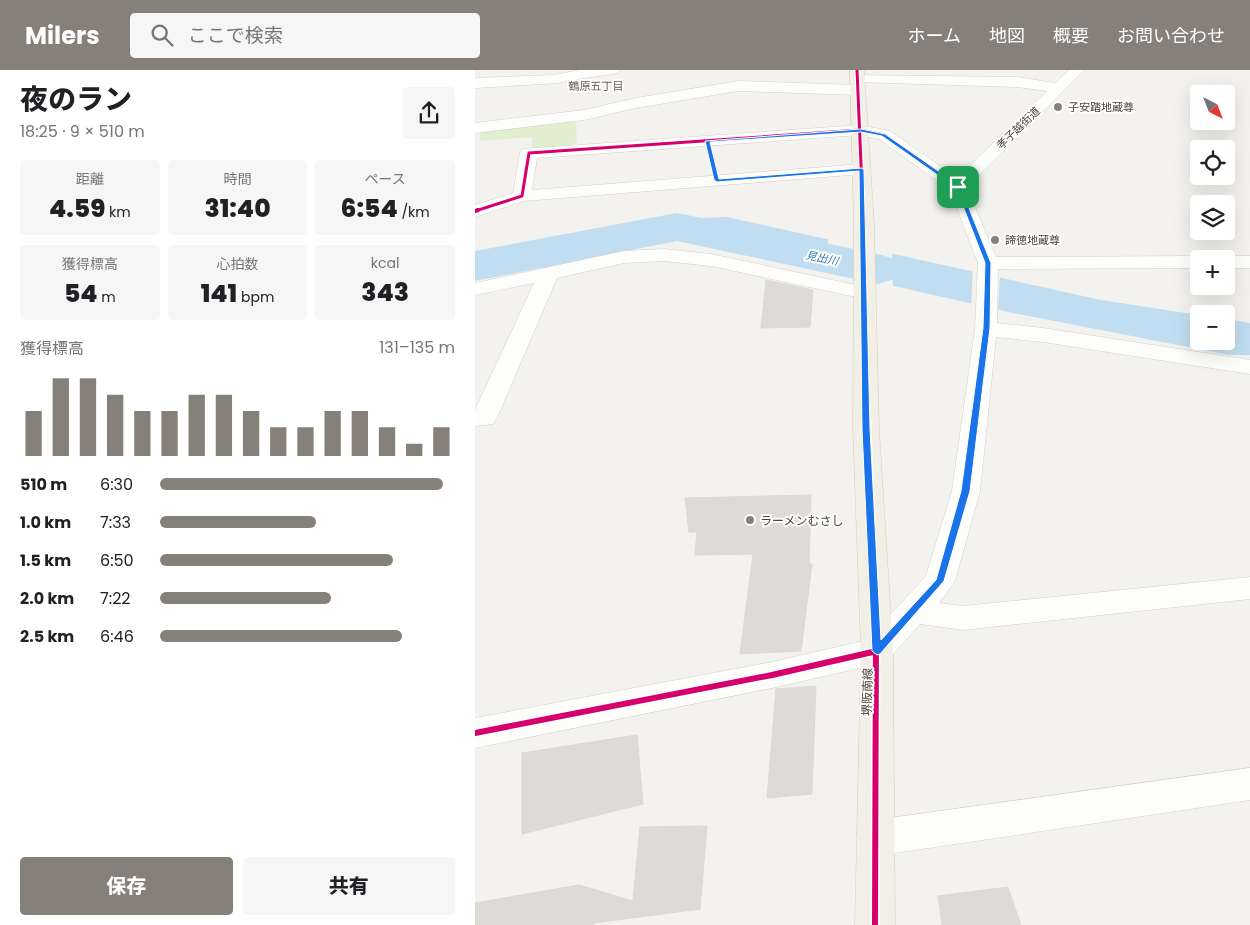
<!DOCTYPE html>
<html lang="ja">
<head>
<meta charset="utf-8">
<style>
	body { margin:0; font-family:Poppins,"Noto Sans JP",sans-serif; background:#f6f6f6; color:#202124; height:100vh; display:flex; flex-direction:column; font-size:19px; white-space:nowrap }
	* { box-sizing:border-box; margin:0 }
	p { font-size:16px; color:#757577 }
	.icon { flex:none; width:28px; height:28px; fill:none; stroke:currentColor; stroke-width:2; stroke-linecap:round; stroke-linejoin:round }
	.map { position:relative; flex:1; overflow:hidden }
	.drawer { display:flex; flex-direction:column; background:#fff; width:475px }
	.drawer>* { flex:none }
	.needle { width:32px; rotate:138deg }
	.tools { position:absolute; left:715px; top:15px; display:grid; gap:10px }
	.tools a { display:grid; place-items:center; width:45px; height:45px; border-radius:5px; background:#fff; box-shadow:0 5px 20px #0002; font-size:25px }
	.pin { position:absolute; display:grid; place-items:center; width:42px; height:42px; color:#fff; margin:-21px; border-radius:10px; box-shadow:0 2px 8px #0006 }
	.round { display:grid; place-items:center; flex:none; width:52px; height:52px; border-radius:5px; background:#f6f6f6 }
	.headline { display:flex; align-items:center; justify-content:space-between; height:85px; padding:0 20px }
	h1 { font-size:28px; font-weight:800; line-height:38px }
	.stats { display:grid; grid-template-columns:repeat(3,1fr); gap:8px; height:85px; padding:5px 20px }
	.stats div { display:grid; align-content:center; border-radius:5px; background:#f6f6f6; text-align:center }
	.stats b { font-size:25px; font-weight:800 }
	.stats small { font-size:14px; font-weight:400 }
	.stats p { font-size:14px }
	.chart { height:140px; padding:10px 20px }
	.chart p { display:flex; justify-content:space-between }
	.chart svg { width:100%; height:90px; margin-top:5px; stroke:#868178; stroke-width:6 }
	.action { display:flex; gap:10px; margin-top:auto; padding:10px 20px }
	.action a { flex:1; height:58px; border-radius:5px; background:#868178; color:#fff; font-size:20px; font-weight:800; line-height:58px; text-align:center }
	.action a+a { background:#f6f6f6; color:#202124 }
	ul { padding:0 20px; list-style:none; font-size:16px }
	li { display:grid; grid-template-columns:80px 60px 1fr; align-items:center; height:38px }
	li i { height:12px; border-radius:6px; background:#868178 }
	header { display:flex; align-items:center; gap:30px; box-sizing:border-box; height:70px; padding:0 25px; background:#868178; color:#fff }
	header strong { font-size:24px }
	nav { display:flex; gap:28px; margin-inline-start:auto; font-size:18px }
	.search { width:350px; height:45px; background:#f6f6f6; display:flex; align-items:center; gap:12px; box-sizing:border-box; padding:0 18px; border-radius:5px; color:#757577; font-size:19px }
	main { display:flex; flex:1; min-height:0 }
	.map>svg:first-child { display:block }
	.green { fill:#e1eecf }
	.water { fill:#c0ddf1 }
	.pier { fill:#f4f2ee }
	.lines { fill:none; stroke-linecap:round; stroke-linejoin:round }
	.river { fill:#c0ddf1; fill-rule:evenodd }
	.building { fill:#dedbd6; stroke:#dcd9d4 }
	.minor-casing { stroke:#d2d0cb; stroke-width:1 }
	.major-casing { stroke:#d6cebb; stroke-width:1 }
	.minor { fill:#fdfdfc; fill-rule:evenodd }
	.major { fill:#f2efe6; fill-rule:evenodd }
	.cycleway-far3-casing { stroke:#fff; stroke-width:5 }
	.cycleway-far2-casing { stroke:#fff; stroke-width:6 }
	.cycleway-far1-casing { stroke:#fff; stroke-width:8 }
	.cycleway-casing { stroke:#fff; stroke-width:9 }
	.cycleway-far3 { stroke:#d6006c; stroke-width:3 }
	.cycleway-far2 { stroke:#d6006c; stroke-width:4 }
	.cycleway-far1 { stroke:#d6006c; stroke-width:5 }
	.cycleway { stroke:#d6006c; stroke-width:6 }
	.route { fill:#1a73e8; stroke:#fff; fill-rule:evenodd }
	.poi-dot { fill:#868178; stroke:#fff; stroke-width:2 }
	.labels { text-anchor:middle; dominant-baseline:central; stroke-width:4; stroke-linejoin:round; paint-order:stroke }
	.far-neighbourhood-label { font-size:11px; fill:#6e6250; stroke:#fff }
	.far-poi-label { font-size:11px; fill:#4b4439; stroke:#fff; text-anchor:start }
	.far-street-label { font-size:11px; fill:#4b4439; stroke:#fff }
	.far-water-label { font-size:11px; font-style:italic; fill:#2e7ab2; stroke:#fff }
	.poi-label { font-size:12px; fill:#4b4439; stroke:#fff; text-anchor:start }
	.street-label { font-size:12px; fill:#4b4439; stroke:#fff }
</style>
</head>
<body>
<header>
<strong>Milers</strong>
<div class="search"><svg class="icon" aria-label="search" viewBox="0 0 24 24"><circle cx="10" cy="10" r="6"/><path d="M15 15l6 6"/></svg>ここで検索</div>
<nav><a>ホーム</a><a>地図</a><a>概要</a><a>お問い合わせ</a></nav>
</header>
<main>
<section class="drawer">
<div class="headline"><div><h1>夜のラン</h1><p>18:25 · 9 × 510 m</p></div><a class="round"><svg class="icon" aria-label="share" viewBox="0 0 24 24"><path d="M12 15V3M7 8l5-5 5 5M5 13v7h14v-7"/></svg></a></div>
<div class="stats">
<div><p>距離</p><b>4.59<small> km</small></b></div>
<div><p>時間</p><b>31:40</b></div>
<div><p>ペース</p><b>6:54<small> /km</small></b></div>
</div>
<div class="stats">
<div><p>獲得標高</p><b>54<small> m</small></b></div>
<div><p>心拍数</p><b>141<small> bpm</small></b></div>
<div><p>kcal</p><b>343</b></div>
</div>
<div class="chart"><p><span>獲得標高</span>131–135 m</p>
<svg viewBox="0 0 160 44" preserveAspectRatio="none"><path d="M5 44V22M15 44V6M25 44V6M35 44V14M45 44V22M55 44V22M65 44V14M75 44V14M85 44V22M95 44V30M105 44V30M115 44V22M125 44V22M135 44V30M145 44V38M155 44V30"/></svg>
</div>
<ul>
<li><b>510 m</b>6:30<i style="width:96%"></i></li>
<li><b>1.0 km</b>7:33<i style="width:53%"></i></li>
<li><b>1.5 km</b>6:50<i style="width:79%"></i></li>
<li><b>2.0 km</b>7:22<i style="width:58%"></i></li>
<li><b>2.5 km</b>6:46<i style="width:82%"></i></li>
</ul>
<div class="action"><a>保存</a><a>共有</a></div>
</section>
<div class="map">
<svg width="775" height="855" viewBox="0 0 775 855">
	<rect width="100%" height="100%" fill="#f4f2ee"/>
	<!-- green -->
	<path class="green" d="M94,51L101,53L102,72L95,76L56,78L57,67L4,71L6,60Z"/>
	<!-- water -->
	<path class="water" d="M252,147L626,230L724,245V271H751V249L775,253V285H754L538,243L331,196L307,173L250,161L201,163L0,204V187L202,149Z"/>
	<!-- pier -->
	<path class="pier" d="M353,167L417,181L418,218L351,203Z
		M498,199L525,205L523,242L496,236Z"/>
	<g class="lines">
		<!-- river -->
		<path class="river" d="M202,143L403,184L420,189L427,199L420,209L403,214L202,171L0,211V181Z"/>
	</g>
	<!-- building -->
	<path class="building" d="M291,210L338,220L335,257L286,258Z
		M336,425L334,494H337L326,581L265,584L278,484L220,485L222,462H214L210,428Z
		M341,616L337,724L292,728L301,619Z
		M162,665L168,734L47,764V683Z
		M232,756L225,839L119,853V855H0V833L104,815L158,831L165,757Z
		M533,817L546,855H467L463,826Z"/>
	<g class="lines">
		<!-- minor casing -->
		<g class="minor-casing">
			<path id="minor" d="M104,0H145L143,3L138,4L90,11L84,13L0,18V8L79,5Z
				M594,0H609L492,118L521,187L724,186L732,189H724V198L523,199L522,253L568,258L775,290V304L568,272L521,267L505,421L480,511L464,533L488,536L775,507V529L488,560L445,554L413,590L402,594L297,618L0,678V648L297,592L392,570L451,506L477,421L500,259L503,193L475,120L404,69L385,65L62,88L57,120L387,94L393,95L396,99L393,103L387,104L49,131L0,147V135L38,123L45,83L48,79L385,55L415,61L482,108L572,21L542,17L382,12L377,11L375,8L377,5L542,7L580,13Z
				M263,11L383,15L388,17L391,20L388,23L383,25L263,21L161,38L109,50L0,63V53L109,40L161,28Z
				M189,179L236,184L390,217L398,218L401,223L398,228L390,229L236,196L189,191L149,193L82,208L22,348L18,354L0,356V340L59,213L0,225V213L149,181Z
				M751,186H775V198H751V189H743Z
				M775,698V730L400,786L387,780L381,768L387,756L400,750Z"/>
		</g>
		<!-- major casing -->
		<g class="major-casing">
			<path id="major" d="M375,0H389L399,155L404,359L418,581L420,855H380L386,581L378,359L379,155Z"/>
		</g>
		<!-- minor -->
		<use href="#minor" class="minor"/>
		<!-- major -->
		<use href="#major" class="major"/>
		<!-- cycleway-far3 casing -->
		<g class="cycleway-far3-casing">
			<path id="cycleway-far3" d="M382,0L388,141
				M0,141L47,126L54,83L385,60L409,65L483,117L493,141"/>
		</g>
		<!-- cycleway-far2 casing -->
		<g class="cycleway-far2-casing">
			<path id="cycleway-far2" d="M388,140L391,323
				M492,140L513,193L511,259L503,323
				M0,141L3,140"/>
		</g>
		<!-- cycleway-far1 casing -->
		<g class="cycleway-far1-casing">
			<path id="cycleway-far1" d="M391,321L401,556
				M425,556L465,511L491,421L503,321"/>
		</g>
		<!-- cycleway casing -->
		<g class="cycleway-casing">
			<path id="cycleway" d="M0,663L297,605L402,581L426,554
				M400,855L401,554"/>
		</g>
		<!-- cycleway-far3 -->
		<use href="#cycleway-far3" class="cycleway-far3"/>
		<!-- cycleway-far2 -->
		<use href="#cycleway-far2" class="cycleway-far2"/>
		<!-- cycleway-far1 -->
		<use href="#cycleway-far1" class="cycleway-far1"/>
		<!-- cycleway -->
		<use href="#cycleway" class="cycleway"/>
	</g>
	<!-- route -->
	<path class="route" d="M386,59L410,64L485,116L516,193L515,258L495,421L469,511L405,584L402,585L397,581L387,359L384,101L242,112L239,110L230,71ZM386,62L407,66L481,118L510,193L508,258L486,421L461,510L406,570L395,359L389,100L387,98L244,109L235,72Z"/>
	<!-- markers -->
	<g class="poi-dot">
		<circle cx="583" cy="37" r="5"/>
		<circle cx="520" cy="170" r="5"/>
		<circle cx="275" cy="450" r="5"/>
	</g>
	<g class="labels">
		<!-- far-neighbourhood labels -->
		<g class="far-neighbourhood-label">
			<text x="121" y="16">鶴原五丁目</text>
		</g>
		<!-- far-poi labels -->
		<g class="far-poi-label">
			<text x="593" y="37">子安踏地蔵尊</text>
			<text x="530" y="170">諦徳地蔵尊</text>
		</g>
		<!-- far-street labels -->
		<g class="far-street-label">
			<text transform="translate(543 58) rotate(-44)">孝子越街道</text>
		</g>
		<!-- far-water labels -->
		<g class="far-water-label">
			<text transform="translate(347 188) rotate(12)">見出川</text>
		</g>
		<!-- poi labels -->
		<g class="poi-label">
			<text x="285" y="450">ラーメンむさし</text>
		</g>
		<!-- street labels -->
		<g class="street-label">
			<text transform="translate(392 622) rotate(-89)">堺阪南線</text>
		</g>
	</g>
</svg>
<div class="tools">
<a><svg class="needle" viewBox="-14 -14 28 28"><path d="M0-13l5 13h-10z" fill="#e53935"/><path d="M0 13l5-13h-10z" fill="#757577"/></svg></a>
<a><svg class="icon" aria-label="locate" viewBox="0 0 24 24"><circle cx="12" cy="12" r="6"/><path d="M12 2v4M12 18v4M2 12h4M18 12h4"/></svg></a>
<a><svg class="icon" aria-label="layers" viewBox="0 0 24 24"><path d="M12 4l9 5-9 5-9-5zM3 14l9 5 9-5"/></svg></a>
<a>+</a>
<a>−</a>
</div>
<div class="pin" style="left:483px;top:117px;background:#1e9e55"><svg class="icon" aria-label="arrive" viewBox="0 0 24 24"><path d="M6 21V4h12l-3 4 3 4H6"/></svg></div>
</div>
</main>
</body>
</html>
